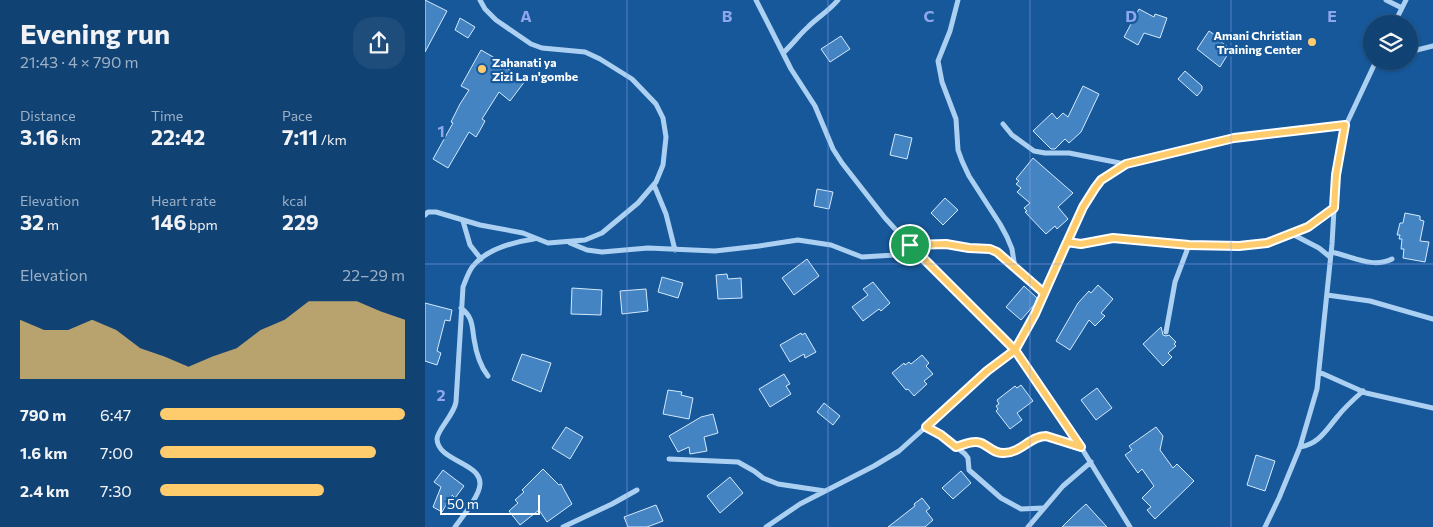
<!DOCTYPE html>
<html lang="en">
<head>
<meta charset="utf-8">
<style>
	body { margin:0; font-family:Commissioner,sans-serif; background:#1e4d7c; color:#f1f3f6; height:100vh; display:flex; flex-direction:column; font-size:19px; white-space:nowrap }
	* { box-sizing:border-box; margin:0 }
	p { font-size:16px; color:#9cb0c5 }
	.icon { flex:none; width:28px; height:28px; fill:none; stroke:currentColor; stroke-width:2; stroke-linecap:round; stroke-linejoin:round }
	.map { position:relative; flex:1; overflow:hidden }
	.details { display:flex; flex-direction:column; background:#114274; width:425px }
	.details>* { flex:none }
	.buttons { position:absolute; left:938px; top:15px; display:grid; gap:10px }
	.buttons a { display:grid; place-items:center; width:55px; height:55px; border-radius:50%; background:#114274; box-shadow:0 1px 4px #0004,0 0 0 1px #305b86; font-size:25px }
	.scale { position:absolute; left:15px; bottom:12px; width:100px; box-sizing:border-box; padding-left:5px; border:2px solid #fff; border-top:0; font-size:14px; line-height:18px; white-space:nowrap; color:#fff; -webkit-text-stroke:4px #17589a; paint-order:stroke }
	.pin { position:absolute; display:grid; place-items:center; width:42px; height:42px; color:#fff; margin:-21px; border:2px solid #fff; border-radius:50%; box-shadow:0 1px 5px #0007 }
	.round { display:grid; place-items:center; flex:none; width:52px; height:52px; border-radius:20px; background:#1e4d7c }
	.summary { display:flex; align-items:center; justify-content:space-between; height:85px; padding:0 20px }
	h1 { font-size:28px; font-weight:700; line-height:38px }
	.figures { display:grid; grid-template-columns:repeat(3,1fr); gap:8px; height:85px; padding:5px 20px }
	.figures div { display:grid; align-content:center }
	.figures b { font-size:21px; font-weight:700 }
	.figures small { font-size:14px; font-weight:400 }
	.figures p { font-size:14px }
	.chart { height:140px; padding:10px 20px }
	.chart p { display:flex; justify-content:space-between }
	.chart svg { width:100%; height:90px; margin-top:5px; fill:#ffcc6d; opacity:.7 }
	ul { padding:0 20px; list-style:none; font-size:16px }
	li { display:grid; grid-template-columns:80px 60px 1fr; align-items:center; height:38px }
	li i { height:12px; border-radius:6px; background:#ffcc6d }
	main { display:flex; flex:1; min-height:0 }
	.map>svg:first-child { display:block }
	.building { fill:#4484c3; stroke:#d4e9fc }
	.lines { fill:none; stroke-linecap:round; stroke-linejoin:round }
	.street { stroke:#acd0f2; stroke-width:5 }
	.route-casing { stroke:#fff; stroke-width:10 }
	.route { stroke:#ffcc6d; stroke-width:6 }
	.grid { fill:none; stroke:#8ea6ec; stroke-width:1; stroke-opacity:0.55 }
	.poi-dot { fill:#ffcc6d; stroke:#17589a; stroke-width:2 }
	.labels { text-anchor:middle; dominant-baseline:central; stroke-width:4.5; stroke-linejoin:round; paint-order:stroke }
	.poi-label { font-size:12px; font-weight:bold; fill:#fff; stroke:#17589a; text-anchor:end }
	.grid-label { font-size:16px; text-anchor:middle; font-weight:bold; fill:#8ea6ec; stroke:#17589a; stroke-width:4.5; stroke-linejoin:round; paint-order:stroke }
</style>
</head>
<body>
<main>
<section class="details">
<div class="summary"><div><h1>Evening run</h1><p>21:43 · 4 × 790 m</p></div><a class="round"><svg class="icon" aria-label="share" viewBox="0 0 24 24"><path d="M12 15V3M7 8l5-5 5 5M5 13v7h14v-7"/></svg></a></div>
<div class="figures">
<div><p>Distance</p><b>3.16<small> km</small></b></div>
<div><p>Time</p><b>22:42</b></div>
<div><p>Pace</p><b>7:11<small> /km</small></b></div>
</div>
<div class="figures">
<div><p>Elevation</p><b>32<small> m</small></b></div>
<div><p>Heart rate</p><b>146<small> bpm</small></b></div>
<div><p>kcal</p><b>229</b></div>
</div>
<div class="chart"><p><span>Elevation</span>22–29 m</p>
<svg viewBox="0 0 160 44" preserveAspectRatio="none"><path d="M0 44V15L10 20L20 20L30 15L40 20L50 29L60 33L70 38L80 33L90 29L100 20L110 15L120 6L130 6L140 6L150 11L160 15V44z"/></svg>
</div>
<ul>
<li><b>790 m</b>6:47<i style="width:100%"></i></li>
<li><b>1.6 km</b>7:00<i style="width:88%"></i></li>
<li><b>2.4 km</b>7:30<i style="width:67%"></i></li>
</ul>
</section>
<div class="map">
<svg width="1008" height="527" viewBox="0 0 1008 527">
	<rect width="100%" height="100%" fill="#17589a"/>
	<!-- building -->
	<path class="building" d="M0,0L22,11L0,52Z
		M714,9L729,17L730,14L742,18L735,38L719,33L713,45L699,37Z
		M35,18L50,27L43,38L30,30Z
		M784,31L793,37L792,39L806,49L795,67L772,49Z
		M416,36L425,49L405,62L396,49Z
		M56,50L84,66L83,69L100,81L85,101L74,92L57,119L60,121L54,132L51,137L44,132L23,168L8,159L28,123L26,122L35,104L44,90L36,86Z
		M760,71L777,86V90L772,96L753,79Z
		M658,86L674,94L656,132L644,143L640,139L630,149H626L608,131L627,113L632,119L638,113L643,117Z
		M470,134L487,138L482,159L465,155Z
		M608,158L648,193L633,207L643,219L632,229L630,226L621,234L600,212L602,211L599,208L605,203L592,192L596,188L591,184L594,181L591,179Z
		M392,189L408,192L404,209L389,206Z
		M520,198L533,210L518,225L506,213Z
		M980,213L995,216V220L999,221L995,241L1004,242L1000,262L978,258L979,249H976L977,239H974L975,235H972L975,223H978Z
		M382,259L394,276L369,295L357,278Z
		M302,274L303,279L316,278L317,298L293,299L291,275Z
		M237,277L258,283L253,298L233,292Z
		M448,282L465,303L456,311L454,309L438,321L427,307L443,295L438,289Z
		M673,285L688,299L676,313L680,316L670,326L664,320L645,350L631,341L653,303L664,291L666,293Z
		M599,286L612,298L610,304L596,320L581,307Z
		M147,288L177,290L176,315L146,314Z
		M221,289L223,311L197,314L195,291Z
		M0,303L27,310L25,321L20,320L12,351L16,353L12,365L0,361Z
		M736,327L738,335L741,336L744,335L751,342L749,344L751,346L743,353L747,357L738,366L718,344Z
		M376,333L377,335L380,333L391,352L380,358L379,354L365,362L355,345Z
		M97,354L126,363L116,392L87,380Z
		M497,355L504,363L501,366L508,374L499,381L502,384L489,396L483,389L481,390L467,373L479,363L480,365L484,362L486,364Z
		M359,374L365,384L361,386L366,394L345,407L334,389Z
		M596,385L608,401L592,413L597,420L585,429L571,411L573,409L571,406L574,404L572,400L590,386L592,388Z
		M672,388L687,408L671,420L656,400Z
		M243,390L257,392L256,395L268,398L264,419L238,414Z
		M399,403L415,416L408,425L392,412Z
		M288,414L293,433L279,437L282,451L265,454L264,447L253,452L244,436L276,417Z
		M141,427L158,437L145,459L127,448Z
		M731,427L738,436L735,450L748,468L752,464L769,481L730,519L722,510L726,507L717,498L729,486L717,469L713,473L700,455L707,450L704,446Z
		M831,455L850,461L840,491L822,485Z
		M118,469L134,485L136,484L147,504L122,522L114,510L95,525L84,511L93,503L90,500L99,492L97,490Z
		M18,470L39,486L30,498L27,495L17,512L8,507L16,487L9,482Z
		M536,471L546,483L528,499L517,488Z
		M305,477L318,493L295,513L282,496Z
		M497,498L505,508L501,511L508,520L500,527H463L490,506L489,504Z
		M661,504L682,527H637L649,515Z
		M231,505L238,521L222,527H203L199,517Z"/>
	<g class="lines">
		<!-- street -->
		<path class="street" d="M331,0L366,69L390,106L408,149L417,163L460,218L495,256L590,350L648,434L705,527
			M533,0L525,31L513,61L517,82L531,119L533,150L537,161L544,176L575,224L582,237L587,249L590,268
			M961,0L977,8
			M969,24L981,0
			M984,52L1008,46
			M358,53C367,45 374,35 383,27C393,17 404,11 413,0
			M578,124L587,135L609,151L620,153H644L700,164
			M229,185L241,214L250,250
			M0,215L3,212H11L55,225L98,233L123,243L160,240L177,233L213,203L231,182L238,165L241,137L238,118L231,104L207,79L175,59L160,52L117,48L106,44L71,20L60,9L55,0
			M38,221L45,245L56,259
			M867,234L894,248L905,257
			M643,242L656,244L688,238L764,245L814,246L842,243L883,227L909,208
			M145,243L162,250L177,252L223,248L290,251L334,246L373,240L406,245L437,257L470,255L491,251
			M485,245L521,243L544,248L565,249L572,252L619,293
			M906,252C927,256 947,269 967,259
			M902,295L945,301L1008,319
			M36,308C48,317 47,326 49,339C51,352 55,366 63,376
			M741,332L750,282L764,245
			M894,372L941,393L1008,408
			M501,427L516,435L540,454L543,458L544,470L576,498L587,504L596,509L618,508
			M531,447C537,445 544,442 550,442C561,442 566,453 579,453C596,453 605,436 621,437L655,447
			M875,447C894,444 901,430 913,416C920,407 929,399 938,391
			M244,459L313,462L329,471L338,478L353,484L400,491
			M30,527C38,516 48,504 53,492C66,462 13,464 12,439C12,430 29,415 31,402L38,287C41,280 43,272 48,266C62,249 89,242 109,239
			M138,527L187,504L212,490
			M341,527L375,504L449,466L474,451L563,371L590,350L610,314L658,207L670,188L676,180L701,164L809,138L921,125
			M603,527L638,486L666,462
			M840,527L854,498L875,447L892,389L907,244L911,175L921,125L951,61"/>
	</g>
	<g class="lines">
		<!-- route casing -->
		<g class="route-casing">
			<path id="route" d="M485,245L590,350L562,371L501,427L516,435L531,447C537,445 544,442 550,442C561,441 566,454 579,453C596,453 605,436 621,436L656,447L590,350L610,314L642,242L656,244L688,238L764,245L814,246L842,243L883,227L909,208L911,175L920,125L809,138L701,164L676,180L670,188L658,207L619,293L572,252L565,249L544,248L521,244L485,245"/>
		</g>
		<!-- route -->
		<use href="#route" class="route"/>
	</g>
	<!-- grid -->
	<path class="grid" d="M202,0V527M403,0V527M605,0V527M806,0V527M0,264H1008"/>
	<!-- markers -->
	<g class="poi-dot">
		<circle cx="887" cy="42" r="5"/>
		<circle cx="57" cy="69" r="5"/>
	</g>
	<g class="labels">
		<!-- poi labels -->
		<g class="poi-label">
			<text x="877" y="35">Amani Christian<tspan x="877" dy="14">Training Center</tspan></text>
			<text x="67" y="62" text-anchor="start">Zahanati ya<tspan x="67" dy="14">Zizi La n'gombe</tspan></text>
		</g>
	</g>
	<g class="grid-label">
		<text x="101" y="22">A</text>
		<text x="302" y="22">B</text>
		<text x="504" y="22">C</text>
		<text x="706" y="22">D</text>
		<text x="907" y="22">E</text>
		<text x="16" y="137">1</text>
		<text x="16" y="401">2</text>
	</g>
</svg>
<div class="buttons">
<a><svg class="icon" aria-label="layers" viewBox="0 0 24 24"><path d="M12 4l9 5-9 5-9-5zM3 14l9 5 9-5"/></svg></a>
</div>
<div class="scale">50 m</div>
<div class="pin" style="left:485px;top:245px;background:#1e9e55"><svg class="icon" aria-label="arrive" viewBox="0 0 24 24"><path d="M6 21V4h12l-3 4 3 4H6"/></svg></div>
</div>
</main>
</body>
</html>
